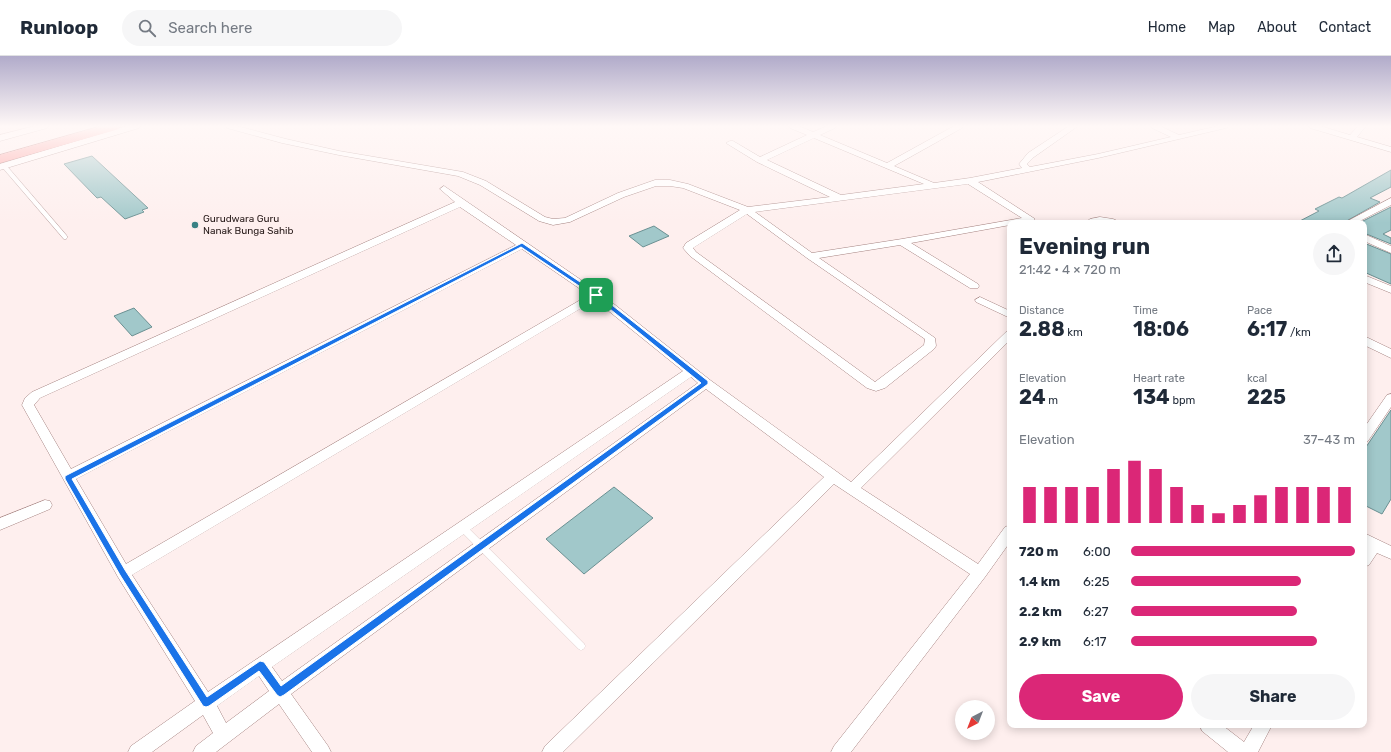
<!DOCTYPE html>
<html lang="en">
<head>
<meta charset="utf-8">
<style>
	body { margin:0; font-family:Rubik,sans-serif; background:#f6f6f7; color:#1f2937; height:100vh; display:flex; flex-direction:column; font-size:15px; white-space:nowrap }
	* { box-sizing:border-box; margin:0 }
	p { font-size:13px; color:#747a83 }
	.icon { flex:none; width:22px; height:22px; fill:none; stroke:currentColor; stroke-width:2; stroke-linecap:round; stroke-linejoin:round }
	.map { position:relative; flex:1; overflow:hidden }
	.details { position:absolute; left:1007px; top:164px; width:360px; height:508px; display:flex; flex-direction:column; background:#fff; border-radius:8px; box-shadow:0 2px 10px #0003 }
	.details>* { flex:none }
	.needle { width:26px; rotate:222deg }
	.controls { position:absolute; left:955px; top:644px; display:grid; gap:8px }
	.controls a { display:grid; place-items:center; width:40px; height:40px; border-radius:50%; background:#fff; box-shadow:0 2px 10px #0003; font-size:20px }
	.pin { position:absolute; display:grid; place-items:center; width:34px; height:34px; color:#fff; margin:-17px; border-radius:8px; box-shadow:0 2px 6px #0006 }
	.round { display:grid; place-items:center; flex:none; width:42px; height:42px; border-radius:21px; background:#f6f6f7 }
	.summary { display:flex; align-items:center; justify-content:space-between; height:68px; padding:0 12px }
	h1 { font-size:22px; font-weight:700; line-height:30px }
	.stats { display:grid; grid-template-columns:repeat(3,1fr); gap:6px; height:68px; padding:4px 12px }
	.stats div { display:grid; align-content:center }
	.stats b { font-size:20px; font-weight:700 }
	.stats small { font-size:11px; font-weight:400 }
	.stats p { font-size:11px }
	.chart { height:112px; padding:8px 12px }
	.chart p { display:flex; justify-content:space-between }
	.chart svg { width:100%; height:72px; margin-top:4px; stroke:#db2777; stroke-width:6 }
	.button { display:flex; gap:8px; margin-top:auto; padding:8px 12px }
	.button a { flex:1; height:46px; border-radius:24px; background:#db2777; color:#fff; font-size:16px; font-weight:700; line-height:46px; text-align:center }
	.button a+a { background:#f6f6f7; color:#1f2937 }
	ul { padding:0 12px; list-style:none; font-size:13px }
	li { display:grid; grid-template-columns:64px 48px 1fr; align-items:center; height:30px }
	li i { height:10px; border-radius:5px; background:#db2777 }
	header { display:flex; align-items:center; gap:24px; box-sizing:border-box; height:56px; padding:0 20px; background:#fff; border-bottom:1px solid #e0e1e3 }
	header strong { font-size:19px }
	nav { display:flex; gap:22px; margin-inline-start:auto; font-size:14px }
	.search { width:280px; height:36px; background:#f6f6f7; display:flex; align-items:center; gap:10px; box-sizing:border-box; padding:0 14px; border-radius:22px; color:#747a83; font-size:15px }
	.map>svg:first-child { display:block }
	.building { fill:#a1c8ca; stroke:#6a9092 }
	.lines { fill:none; stroke-linecap:round; stroke-linejoin:round }
	.service-far1-casing { stroke:#a58381; stroke-width:5 }
	.service-casing { stroke:#a58381; stroke-width:8 }
	.minor-casing { stroke:#a58381; stroke-width:1 }
	.tertiary-casing { stroke:#a58381; stroke-width:1 }
	.trunk-casing { stroke:#b0605f; stroke-width:1 }
	.service-far1 { stroke:#fff; stroke-width:4.5 }
	.service { stroke:#fff; stroke-width:8 }
	.minor { fill:#fff; fill-rule:evenodd }
	.tertiary { fill:#fff; fill-rule:evenodd }
	.trunk { fill:#fc9e9e; fill-rule:evenodd }
	.route { fill:#1a73e8; stroke:#fff; fill-rule:evenodd }
	.poi-dot { fill:#388184; stroke:#feefee; stroke-width:1.5 }
	.labels { text-anchor:middle; dominant-baseline:central; stroke-width:4; stroke-linejoin:round; paint-order:stroke }
	.far-poi-label { font-size:10px; fill:#261918; stroke:#feefee; text-anchor:start }
</style>
</head>
<body>
<header>
<strong>Runloop</strong>
<div class="search"><svg class="icon" aria-label="search" viewBox="0 0 24 24"><circle cx="10" cy="10" r="6"/><path d="M15 15l6 6"/></svg>Search here</div>
<nav><a>Home</a><a>Map</a><a>About</a><a>Contact</a></nav>
</header>
<div class="map">
<svg width="1391" height="696" viewBox="0 0 1391 696">
	<rect width="100%" height="100%" fill="#feefee"/>
	<!-- building -->
	<path class="building" d="M92,100L148,152L142,154L144,156L125,163L101,141L97,142L64,108Z
		M1391,114V131L1370,142L1380,146L1343,167H1296L1319,155L1315,153L1339,141L1342,142Z
		M1391,151V174L1383,178L1391,182V188L1364,177V167H1359Z
		M654,170L669,180L643,191L629,180Z
		M1364,187L1391,198V228L1364,216Z
		M134,252L152,271L132,280L114,260Z
		M1391,354V443L1382,458L1364,449V394Z
		M614,431L653,462L584,518L546,483Z"/>
	<g class="lines">
		<!-- service-far1 casing -->
		<g class="service-far1-casing">
			<path id="service-far1" d="M4,110L65,181"/>
		</g>
		<!-- service casing -->
		<g class="service-casing">
			<path id="service" d="M462,471L581,590"/>
		</g>
		<!-- minor casing -->
		<g class="minor-casing">
			<path id="minor" d="M226,70H237L286,83L339,95L463,116L486,125L545,161L553,163L565,162L618,137L655,124H670L688,128L748,151L830,141L757,106L726,87L730,85H733L760,101L807,79L790,72L789,70H799L813,76L827,70H836L835,72L820,79L887,107L954,70H963L962,72L894,110L934,127L970,122L1022,112L1019,108L1028,97L1069,70H1078L1034,101L1027,108L1030,111L1098,98L1171,81L1152,72L1151,70H1160L1179,79L1218,70H1230L1226,72L1098,102L978,126L1035,163L1033,165L1023,167H1010V169L911,187L978,228L979,230L978,232H970L900,189L819,202L935,282L936,290L934,293L885,332L876,335L867,332L690,200L683,192L686,187L740,154L683,132L670,130H656L624,141L570,166L553,169L539,165L480,129L458,120L339,99L282,87L227,72ZM814,82L924,128L841,139L767,104ZM968,128L1022,162L902,183L812,197L755,156ZM747,158L807,202L925,283L924,289L875,326L696,196L693,192Z
				M1309,70H1320L1350,79L1358,70H1366L1357,81L1391,91V96L1310,72Z
				M444,130L600,237L710,324L851,426L1006,276L1010,274V284L861,432L978,508L1005,471L1010,469V486L985,521L851,696H831L834,690L970,518L834,428L563,696H542L545,690L824,421L706,333L291,638L328,690L331,696H312L279,648L216,696H193L196,690L213,677L203,659L152,696H128L131,690L195,645L118,521L22,349L25,342L32,336L455,146L440,133ZM460,151L516,189L71,413L34,349L40,342ZM522,193L589,239L126,508L76,423ZM595,244L683,315L208,636L132,519ZM691,321L698,327L282,625L272,611ZM259,620L269,635L226,667L217,650Z
				M1391,142V149L1356,167H1344Z
				M1100,161L1113,163L1122,167H1085L1090,163Z
				M1364,178L1391,190V197L1364,185Z
				M1364,219L1391,230V237L1364,226Z
				M980,241L1010,255V262L976,246L975,244Z
				M1364,280L1391,293V302L1364,289Z
				M1391,338V351L1368,385L1364,387V372L1387,339Z
				M45,444L50,445L52,449L50,453L0,474V462Z
				M1364,477L1391,490V503L1377,497L1369,509L1364,511Z
				M1200,669H1222L1244,686L1254,669H1272L1258,696H1228L1202,675Z"/>
		</g>
		<!-- tertiary casing -->
		<g class="tertiary-casing">
			<path id="tertiary" d="M35,70H49L47,72L0,85V79Z
				M127,70H141L139,72L0,114V108Z"/>
		</g>
		<!-- trunk casing -->
		<g class="trunk-casing">
			<path id="trunk" d="M101,70H120L119,73L0,107V99Z"/>
		</g>
		<!-- service-far1 -->
		<use href="#service-far1" class="service-far1"/>
		<!-- service -->
		<use href="#service" class="service"/>
		<!-- minor -->
		<use href="#minor" class="minor"/>
		<!-- tertiary -->
		<use href="#tertiary" class="tertiary"/>
		<!-- trunk -->
		<use href="#trunk" class="trunk"/>
	</g>
	<!-- sky -->
	<linearGradient id="sky" x2="0" y2="1"><stop stop-color="#b1abca"/><stop offset="0.42" stop-color="#fff8f7"/><stop offset="1" stop-color="#fff8f7" stop-opacity="0"/></linearGradient>
	<rect width="1391" height="167" fill="url(#sky)"/>
	<!-- route -->
	<path class="route" d="M522,187L598,238L708,325V328L284,639L280,641L277,639L259,615L209,650L206,651L203,650L120,519L65,423V420ZM521,191L594,240L701,327L281,630L264,606L260,605L207,641L125,514L72,423Z"/>
	<!-- markers -->
	<circle class="poi-dot" cx="195" cy="169" r="4"/>
	<g class="labels">
		<!-- far-poi labels -->
		<g class="far-poi-label">
			<text x="203" y="163">Gurudwara Guru<tspan x="203" dy="12">Nanak Bunga Sahib</tspan></text>
		</g>
	</g>
</svg>
<div class="controls">
<a><svg class="needle" viewBox="-14 -14 28 28"><path d="M0-13l5 13h-10z" fill="#e53935"/><path d="M0 13l5-13h-10z" fill="#747a83"/></svg></a>
</div>
<div class="pin" style="left:596px;top:239px;background:#1e9e55"><svg class="icon" aria-label="arrive" viewBox="0 0 24 24"><path d="M6 21V4h12l-3 4 3 4H6"/></svg></div>
<section class="details">
<div class="summary"><div><h1>Evening run</h1><p>21:42 · 4 × 720 m</p></div><a class="round"><svg class="icon" aria-label="share" viewBox="0 0 24 24"><path d="M12 15V3M7 8l5-5 5 5M5 13v7h14v-7"/></svg></a></div>
<div class="stats">
<div><p>Distance</p><b>2.88<small> km</small></b></div>
<div><p>Time</p><b>18:06</b></div>
<div><p>Pace</p><b>6:17<small> /km</small></b></div>
</div>
<div class="stats">
<div><p>Elevation</p><b>24<small> m</small></b></div>
<div><p>Heart rate</p><b>134<small> bpm</small></b></div>
<div><p>kcal</p><b>225</b></div>
</div>
<div class="chart"><p><span>Elevation</span>37–43 m</p>
<svg viewBox="0 0 160 44" preserveAspectRatio="none"><path d="M5 44V22M15 44V22M25 44V22M35 44V22M45 44V11M55 44V6M65 44V11M75 44V22M85 44V33M95 44V38M105 44V33M115 44V27M125 44V22M135 44V22M145 44V22M155 44V22"/></svg>
</div>
<ul>
<li><b>720 m</b>6:00<i style="width:100%"></i></li>
<li><b>1.4 km</b>6:25<i style="width:76%"></i></li>
<li><b>2.2 km</b>6:27<i style="width:74%"></i></li>
<li><b>2.9 km</b>6:17<i style="width:83%"></i></li>
</ul>
<div class="button"><a>Save</a><a>Share</a></div>
</section>
</div>
</body>
</html>
